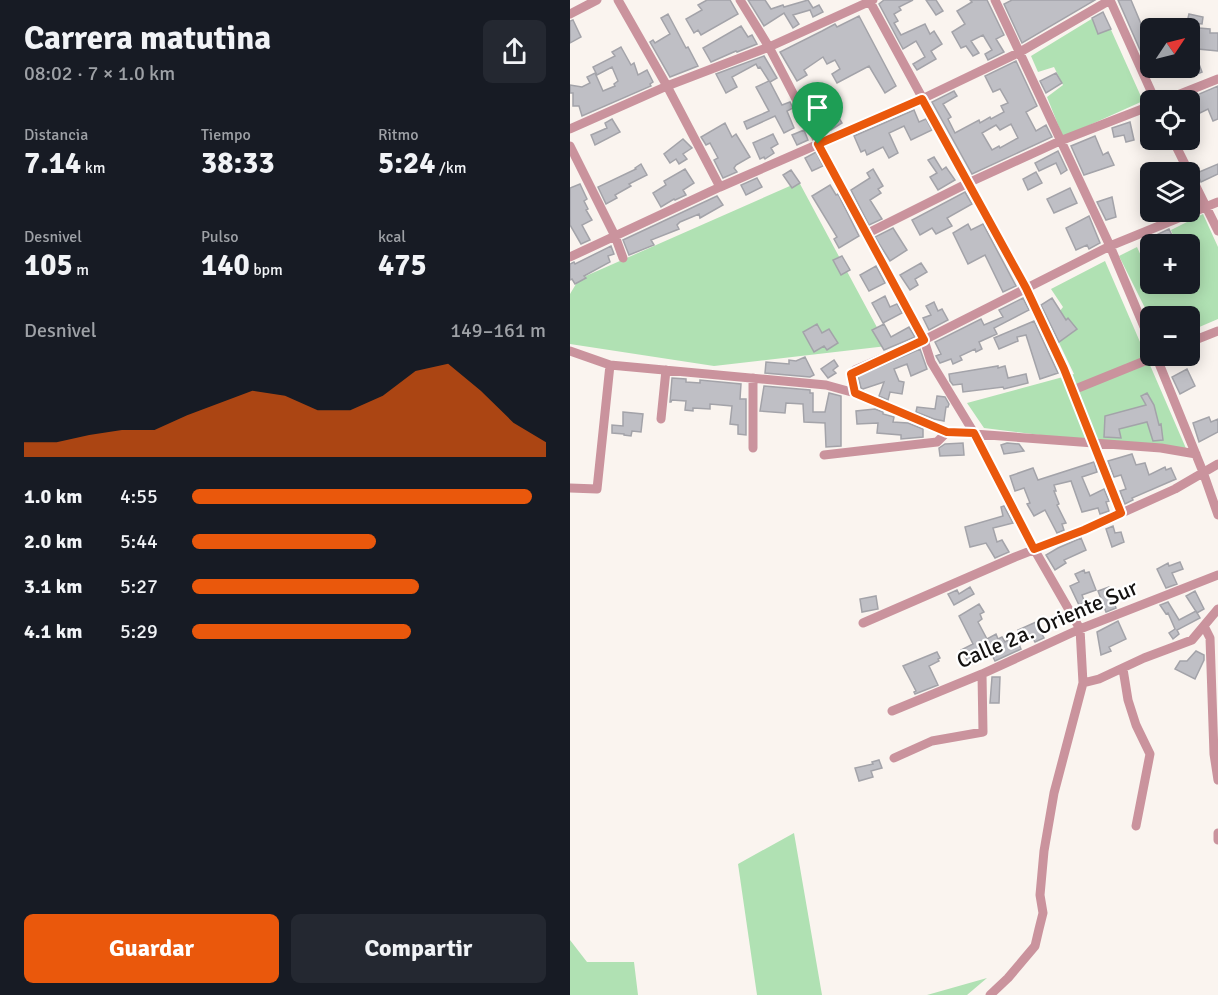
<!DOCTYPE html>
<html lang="es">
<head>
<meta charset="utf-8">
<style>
	body { margin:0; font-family:Signika,sans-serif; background:#242831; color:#f1f3f6; height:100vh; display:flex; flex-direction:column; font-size:22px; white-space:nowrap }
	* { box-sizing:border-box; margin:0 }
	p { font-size:20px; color:#9ea1a6 }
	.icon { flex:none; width:33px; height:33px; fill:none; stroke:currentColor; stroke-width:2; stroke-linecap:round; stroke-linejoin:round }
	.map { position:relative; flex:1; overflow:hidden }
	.details { display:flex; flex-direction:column; background:#171b24; width:570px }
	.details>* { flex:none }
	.needle { width:39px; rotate:55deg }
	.buttons { position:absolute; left:570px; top:18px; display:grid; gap:12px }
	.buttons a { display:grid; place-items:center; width:60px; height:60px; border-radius:9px; background:#171b24; box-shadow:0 3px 15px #0003; font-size:30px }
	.pin { position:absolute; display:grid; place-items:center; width:51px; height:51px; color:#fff; margin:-62px -26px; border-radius:50% 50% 50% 0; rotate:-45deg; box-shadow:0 0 6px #0007 }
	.pin .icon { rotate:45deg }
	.round { display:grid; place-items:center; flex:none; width:63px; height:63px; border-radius:9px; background:#242831 }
	.overview { display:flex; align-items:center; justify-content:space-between; height:102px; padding:0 24px }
	h1 { font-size:33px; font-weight:700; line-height:45px }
	.metrics { display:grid; grid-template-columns:repeat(3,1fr); gap:9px; height:102px; padding:6px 24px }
	.metrics div { display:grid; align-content:center }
	.metrics b { font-size:30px; font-weight:700 }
	.metrics small { font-size:16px; font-weight:400 }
	.metrics p { font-size:16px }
	.chart { height:168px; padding:12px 24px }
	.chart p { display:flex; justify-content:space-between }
	.chart svg { width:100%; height:108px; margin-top:6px; fill:#ea580c; opacity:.7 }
	.action { display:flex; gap:12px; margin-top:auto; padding:12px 24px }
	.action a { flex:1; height:69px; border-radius:9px; background:#ea580c; color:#fff; font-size:24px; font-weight:700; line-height:69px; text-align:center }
	.action a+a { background:#242831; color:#f1f3f6 }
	ul { padding:0 24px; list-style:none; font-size:20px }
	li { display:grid; grid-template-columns:96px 72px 1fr; align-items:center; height:45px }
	li i { height:15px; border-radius:8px; background:#ea580c }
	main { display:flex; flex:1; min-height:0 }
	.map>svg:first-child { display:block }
	.green { fill:#b0e1b3 }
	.building { fill:#bfbfc5; stroke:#a3a3a9; stroke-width:1.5; fill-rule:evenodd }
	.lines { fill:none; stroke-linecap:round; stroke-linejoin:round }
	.minor { stroke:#ca939d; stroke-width:9 }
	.route-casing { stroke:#fff; stroke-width:12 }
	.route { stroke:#ea580c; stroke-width:8 }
	.labels { text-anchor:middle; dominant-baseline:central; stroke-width:4.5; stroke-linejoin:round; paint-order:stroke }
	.street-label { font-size:22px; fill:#141211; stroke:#fff }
</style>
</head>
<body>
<main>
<section class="details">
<div class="overview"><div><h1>Carrera matutina</h1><p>08:02 · 7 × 1.0 km</p></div><a class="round"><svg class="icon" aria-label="share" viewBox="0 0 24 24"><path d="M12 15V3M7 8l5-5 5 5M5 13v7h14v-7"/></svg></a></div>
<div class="metrics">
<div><p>Distancia</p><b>7.14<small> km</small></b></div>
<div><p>Tiempo</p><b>38:33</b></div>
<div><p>Ritmo</p><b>5:24<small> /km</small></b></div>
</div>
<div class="metrics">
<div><p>Desnivel</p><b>105<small> m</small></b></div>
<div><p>Pulso</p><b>140<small> bpm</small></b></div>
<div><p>kcal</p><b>475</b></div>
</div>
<div class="chart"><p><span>Desnivel</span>149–161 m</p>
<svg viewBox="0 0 160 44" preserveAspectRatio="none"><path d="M0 44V38L10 38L20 35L30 33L40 33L50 27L60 22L70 17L80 19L90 25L100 25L110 19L120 9L130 6L140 17L150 30L160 38V44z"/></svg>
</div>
<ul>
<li><b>1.0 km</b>4:55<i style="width:96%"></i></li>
<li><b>2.0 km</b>5:44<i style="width:52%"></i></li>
<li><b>3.1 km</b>5:27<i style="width:64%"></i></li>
<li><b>4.1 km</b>5:29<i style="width:62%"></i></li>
</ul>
<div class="action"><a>Guardar</a><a>Compartir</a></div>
</section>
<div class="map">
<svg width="648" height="995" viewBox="0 0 648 995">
	<rect width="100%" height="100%" fill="#faf4ef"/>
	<!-- green -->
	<path class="green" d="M533,12L573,101L493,137L477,97L493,85L484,67L468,72L461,56Z
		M229,182L317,346L144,366L0,344V294L9,279Z
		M633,214L648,247V319L620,331V316H607L604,309L580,318L549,256L567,247L577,269L580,270V284H620V244H606L601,230Z
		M535,261L618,453L414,428L397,403L504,374L480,324L493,307L481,289Z
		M224,833L252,995H187L168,864Z
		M0,940L17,962H64L68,995H0Z
		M417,978L397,995H357Z"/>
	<!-- building -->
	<path class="building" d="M137,0H160L168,14L131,35L128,30L124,33L116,19L132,10L128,5Z
		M178,0H195L201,9L213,5L214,7L238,0L243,8L249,5L253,12L243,17L240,10L223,15L229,24L223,28L214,13L194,26Z
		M314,0H343L329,7L331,10L324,14L328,21L324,23L331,35L355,24L360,34L364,31L372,44L361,51L366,59L347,70L343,64L355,57L346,41L333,49L309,4Z
		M356,0H366L373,11L366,15Z
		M400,0H417L434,35L426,39L434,52L418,60L415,54L422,50L413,35L401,41L409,53L403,56L396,46L391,48L382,32L395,24L387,11L402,2Z
		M442,0H525L452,43L434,4Z
		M548,0H561L577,38L580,36V66L578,68Z
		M533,12L541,29L528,34L522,18Z
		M98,14L116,48L118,47L128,66L100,77L80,42L83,40L85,43L100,34L91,18Z
		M619,14L633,17L632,24L617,22Z
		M289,16L326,86L315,93L299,66L267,83L262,74L270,69L265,60L257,64L253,57L234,70L237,75L227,81L210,52L252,31L265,24L267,27Z
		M3,20L11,37L0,43V21Z
		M171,26L178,37L182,35L187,44L167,52L166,51L141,62L133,48Z
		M629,28L640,29V33H648V51L628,49Z
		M51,47L61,65L64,63L68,75L77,70L83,82L80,84L81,86L12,116L9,106H3V93H0V85L12,87L20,83L17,77L25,73L33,91L45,86L44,84L48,81L42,67L27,75L23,67L45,56L42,52Z
		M194,56L207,78L200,82L212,105L220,102L223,108L217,111L224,128L214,133L205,116L177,129L174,122L199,111L186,87L199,81L190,67L188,68L186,64L162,77L167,87L156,93L146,74Z
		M446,61L467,106L456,112L466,131L476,125L482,137L402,174L362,102L384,91L387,96L373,104L381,117L378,119L385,133L409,120L410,123L420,117L421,119L434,112L431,106L438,103L430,89L423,92L415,76ZM441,124L448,138L430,148L429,146L422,150L412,133L426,125L430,130Z
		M629,64L632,72L620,77L617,68Z
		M486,73L492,83L476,93L470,81Z
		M248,83L272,123L261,130L237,89Z
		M648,86V119L643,121L638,109L630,113L627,106L620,109V98Z
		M344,110L349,122L356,119L362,130L341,140L334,126L319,133L328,153L319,158L313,147L297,155L295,150L291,152L284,136Z
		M42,119L50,132L25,145L21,135L37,128L35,123Z
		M560,122L564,140L556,142L554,135L544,137L542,128Z
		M155,123L162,137L166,134L180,157L166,165L164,168L167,172L153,178L144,160L148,158L140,143L136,145L131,137Z
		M234,130L238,140L227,145L222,135Z
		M203,134L208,144L201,148L204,153L195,159L194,157L190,159L183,143Z
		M525,136L533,155L538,152L544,165L514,175L501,146Z
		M113,139L122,148L113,154L117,159L109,164L106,159L100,163L94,154Z
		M488,151L497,170L491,174L486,163L469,171L465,163Z
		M246,152L253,166L242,171L235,158Z
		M364,157L372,170L376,167L385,180L368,190L360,177L367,173L358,160Z
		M71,164L77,175L59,184L61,186L45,195L47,198L36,204L28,187L66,169L65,168Z
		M648,164V174L631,182L627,173Z
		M115,169L124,183L113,190L116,195L105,200L104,199L91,207L83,193L96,185L94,181Z
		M303,169L313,186L308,189L311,193L300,200L312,219L299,225L281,190L300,178L297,173Z
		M221,170L230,183L222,188L213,175Z
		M466,172L472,183L458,190L453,179Z
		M187,178L192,187L176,195L171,185Z
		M10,184L17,199L14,201L18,209L16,210L22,220L12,225L20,240L11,244L0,225V188Z
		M260,185L266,195L268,194L289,236L269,248L264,239L267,237L242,196Z
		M500,188L507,203L484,213L477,199Z
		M395,192L402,204L377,218L382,226L366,234L362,228L350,235L342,220Z
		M147,196L153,205L130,218L129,214L110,222L107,225L109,229L81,240L84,245L59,255L53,240Z
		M542,197L546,217L536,220L527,202Z
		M519,216L530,243L519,249L517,245L506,250L496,228Z
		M398,224L401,230L413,224L446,286L433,292L415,255L398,264L383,233Z
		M323,228L337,250L320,261L305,237Z
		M599,229L606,244H588L584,236Z
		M41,246L44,254L38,256L40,262L14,276L16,278L5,284L2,279L0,280V264L4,262L5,264Z
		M272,256L280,270L271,275L263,260Z
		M351,263L357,272L345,279L348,285L340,290L330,275Z
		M306,266L315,283L299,291L290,275Z
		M315,296L320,307L327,304L332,313L313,323L302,303Z
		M453,298L459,310L424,328L427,334L409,342L412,349L406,352L405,349L390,356L392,360L383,364L381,359L370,363L366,356L371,354L365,342L411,319L414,325L433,317L429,310Z
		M482,298L496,320L498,318L507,329L489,342L471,305Z
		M364,302L368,311L372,309L378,320L359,330L353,318L361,315L356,306Z
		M464,321L488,373L470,379L456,335L447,337L448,341L429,349L424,338Z
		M247,324L252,333L259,329L268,343L257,350L254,346L244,352L233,332Z
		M314,324L321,337L339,327L345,337L314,350L302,330Z
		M350,349L357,369L341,376L337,364L324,369L329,381L334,382L332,394L320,392L318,400L309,396L314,382L293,389L291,388L288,376Z
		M235,357L244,375L240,377L195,373L196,362L219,364V360L226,361Z
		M264,360L268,366L263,370L266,373L258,378L251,369Z
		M428,366V368L435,366L438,378L456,374L458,383L434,389L433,387L393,392L392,384L383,385L380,381L379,374Z
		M617,369L625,386L610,394L602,377Z
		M102,378L116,379V382L130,383V380L171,384L170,399H176V435L168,434V425L160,424L162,406L140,404V409L123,408V411L115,410L116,401L102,400L101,402H100Z
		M194,386L240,390V393H243V412H255L259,393L271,396V446L256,447L255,423L234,422L233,404L216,403L215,413L190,411Z
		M577,393L584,405L589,425L591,424L593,440L583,441L577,422L549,429L551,438L534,437L535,416L576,405L571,396Z
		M367,396L375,397L379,404L378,407H376L374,421L364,419L346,412L347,407L365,409Z
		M305,409L313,412V414L324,417L323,422L338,423L353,429V437L331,439V435L307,433L308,423L287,424L286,411Z
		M53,412L73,414L71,432L62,431L61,436L54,435V434L42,433V425L53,426Z
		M639,417L641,422L648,419V432L629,442L623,423Z
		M393,443L394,455L370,456L369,448L375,444Z
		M437,443L449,444L454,451L434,454L431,445Z
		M562,454L566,465L575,463L579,475L595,467L596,470L601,468L606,479L562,498L563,500L555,504L550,491L556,489L551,475L544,477L538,461Z
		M524,462L527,472L512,477L520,496L534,489L539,501L536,502L539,511L530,514L528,508L512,512L501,481L484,485L486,491H484L489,504L487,505L496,523L492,524L494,530L487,533L475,510L464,516L457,504L460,503L454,488L445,491L440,476L463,468L468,480Z
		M434,506L443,523L423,528L427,542L432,540L439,552L425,558L416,543L400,547L395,527L433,516L431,507Z
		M543,526L545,533L551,532L554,542L542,547L536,529Z
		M511,538L516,550L494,560L496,563L485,570L476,555L488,548Z
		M610,562L613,569L602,573L607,584L596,588L587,569L598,563L599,566Z
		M514,570L515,573L519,572L526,590L512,595L515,603L509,605L500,586L509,582L505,574Z
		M400,587L404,594L384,605L378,594L387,590L389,594Z
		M539,587L546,608L536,612L528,591Z
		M625,591L634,609L627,613L616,596Z
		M306,596L308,609L292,612L290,599Z
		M598,602L609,620L626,611L630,618L607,630L609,634L603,639L599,633L605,629L598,613L596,614L590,605Z
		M409,604L414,612L410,614L412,619L408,622L417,639L426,634L428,639L432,637L435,642L450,633L448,630L466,622L474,638L465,642L462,637L449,644L451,649L425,661L421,653L400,665L391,650L403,644L389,616Z
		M548,621L556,639L539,647L541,651L531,655L527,632Z
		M626,651L634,655V660L625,679L605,669L610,661H617Z
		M367,652L370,658L368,659L369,661L359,666L368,685L345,694L344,692L346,691L333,666Z
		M422,677H430L429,703H420Z
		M309,760L312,768L301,771L303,777L289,781L285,768L303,764L302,762Z"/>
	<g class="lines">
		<!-- minor -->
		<path class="minor" d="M48,0L97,86L150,187
			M170,0L199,47L296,234L354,340L361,362L404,433L464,549L510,629L513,683L484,793L474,851L470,895L473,913L469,929L465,946L438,978L420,995
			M299,0L456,288L494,369L551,513
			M425,0L540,246L580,341
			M0,14L27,0
			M595,100L648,79
			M0,129L97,86L199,47L303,0
			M603,140L648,231
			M0,146L45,236L53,258
			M296,234L398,183L490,141L580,106
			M0,257L150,187L352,99L450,52L540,0L585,100
			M620,342L648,331
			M0,351L40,365L256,385L285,393L377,432L591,448L626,454
			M586,356L633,472L648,515
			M183,378V448
			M503,390L587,356
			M285,393L281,373L285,370L354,340L540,246L648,202
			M91,419L96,370
			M254,455L367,442L377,432
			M0,488L27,489L40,365
			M293,623L445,557L514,530L605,489L648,464
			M634,626L640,638L644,754L648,780
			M553,669L558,700L566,725L580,754L566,826
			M513,683L529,679L574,658L622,640L648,609
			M322,711L412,674L510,629L648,575
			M324,758L362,741L413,732L412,674
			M648,833V840"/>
	</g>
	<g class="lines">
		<!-- route casing -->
		<g class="route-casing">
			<path id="route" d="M352,99L456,288L494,369L551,513L514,530L464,549L404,433L377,432L285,393L281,374L354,340L248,144Z"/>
		</g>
		<!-- route -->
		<use href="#route" class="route"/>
	</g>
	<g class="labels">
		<!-- street labels -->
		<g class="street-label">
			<text transform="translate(477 624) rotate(-23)">Calle 2a. Oriente Sur</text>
		</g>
	</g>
</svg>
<div class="buttons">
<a><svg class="needle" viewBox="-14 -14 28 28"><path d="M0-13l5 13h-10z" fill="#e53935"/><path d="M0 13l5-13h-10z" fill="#9ea1a6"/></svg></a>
<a><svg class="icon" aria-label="locate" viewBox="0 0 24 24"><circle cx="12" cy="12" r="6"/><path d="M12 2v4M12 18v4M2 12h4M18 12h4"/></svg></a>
<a><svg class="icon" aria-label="layers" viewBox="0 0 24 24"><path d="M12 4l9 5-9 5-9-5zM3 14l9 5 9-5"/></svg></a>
<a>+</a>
<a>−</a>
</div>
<div class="pin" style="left:248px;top:144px;background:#1e9e55"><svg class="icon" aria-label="arrive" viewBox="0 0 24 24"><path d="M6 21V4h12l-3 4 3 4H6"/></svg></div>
</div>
</main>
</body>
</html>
